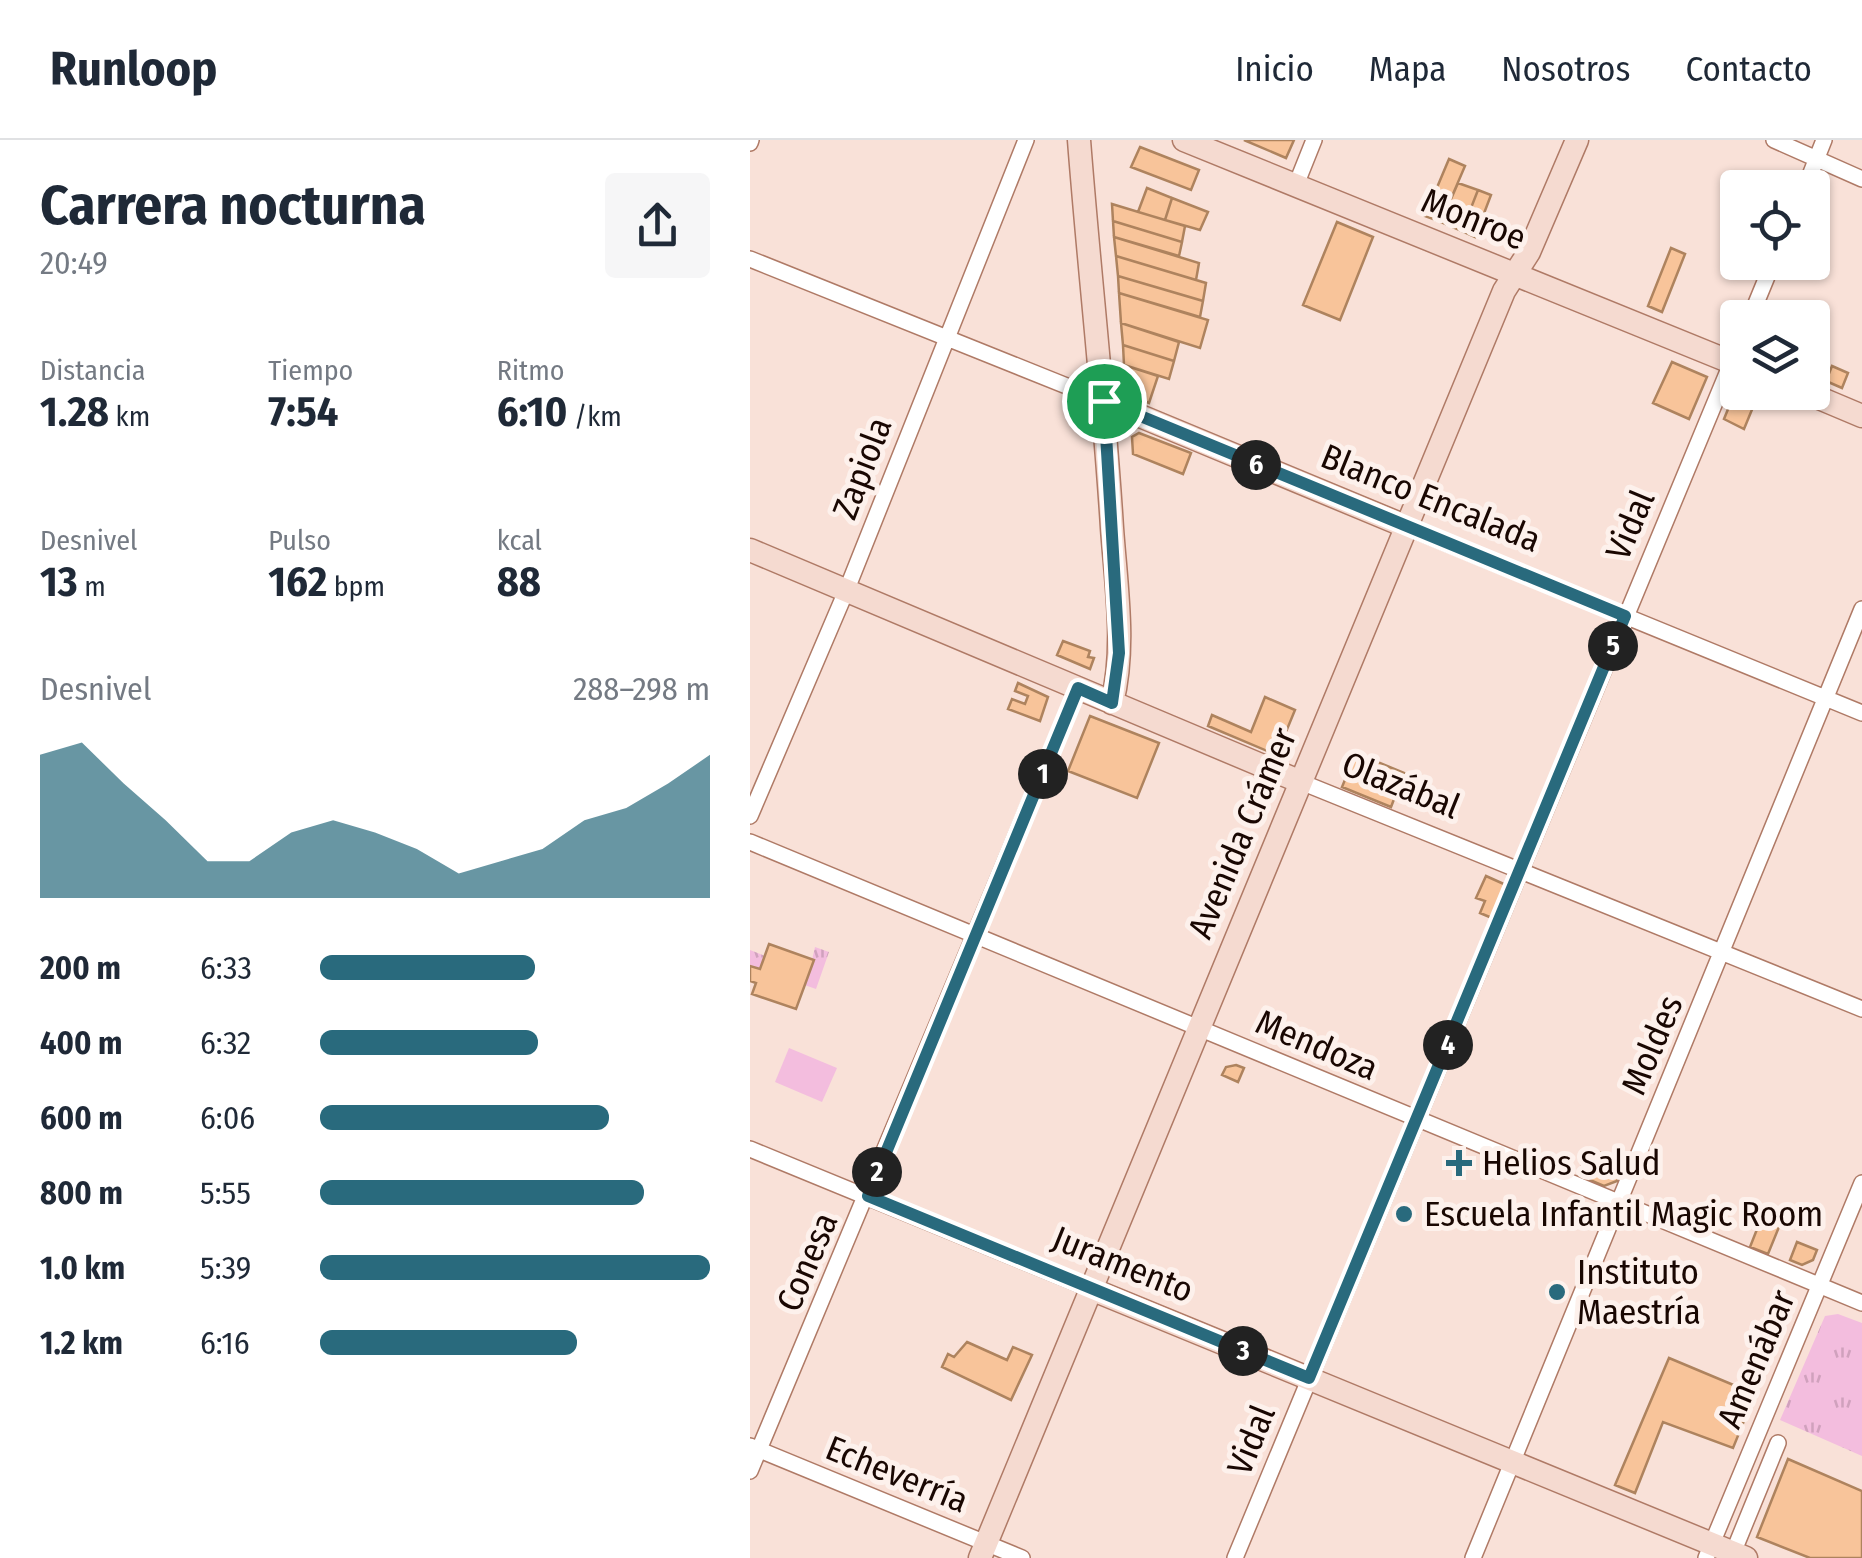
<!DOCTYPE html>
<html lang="es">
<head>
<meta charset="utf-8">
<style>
	body { margin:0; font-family:"Fira Sans Condensed",sans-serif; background:#f6f6f7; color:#1f2937; height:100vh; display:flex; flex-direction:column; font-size:38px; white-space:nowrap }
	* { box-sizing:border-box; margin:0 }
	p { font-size:32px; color:#747a83 }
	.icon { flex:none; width:55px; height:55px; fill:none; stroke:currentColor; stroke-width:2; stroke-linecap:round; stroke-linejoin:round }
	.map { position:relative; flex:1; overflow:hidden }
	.details { display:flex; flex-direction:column; background:#fff; width:750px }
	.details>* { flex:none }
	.fabs { position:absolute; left:970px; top:30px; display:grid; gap:20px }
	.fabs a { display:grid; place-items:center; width:110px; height:110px; border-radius:10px; background:#fff; box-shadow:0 2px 8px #0004; font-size:50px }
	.pin { position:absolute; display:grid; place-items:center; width:85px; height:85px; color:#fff; margin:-42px; border:5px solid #fff; border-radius:50%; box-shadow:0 2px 10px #0007 }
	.km { position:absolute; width:50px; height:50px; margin:-25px; border-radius:50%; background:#222; color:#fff; font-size:28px; line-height:50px; text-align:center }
	.round { display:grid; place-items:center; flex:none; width:105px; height:105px; border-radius:10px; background:#f6f6f7 }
	.overview { display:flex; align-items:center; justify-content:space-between; height:170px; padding:0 40px }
	h1 { font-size:55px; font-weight:700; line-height:75px }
	.metrics { display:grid; grid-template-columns:repeat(3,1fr); gap:15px; height:170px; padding:10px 40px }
	.metrics div { display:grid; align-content:center }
	.metrics b { font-size:42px; font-weight:700 }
	.metrics small { font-size:28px; font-weight:400 }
	.metrics p { font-size:28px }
	.chart { height:280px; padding:20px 40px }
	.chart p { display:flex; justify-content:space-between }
	.chart svg { width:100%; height:180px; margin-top:10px; fill:#296a7d; opacity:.7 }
	ul { padding:0 40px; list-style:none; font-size:32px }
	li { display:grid; grid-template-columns:160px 120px 1fr; align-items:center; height:75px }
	li i { height:25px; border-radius:12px; background:#296a7d }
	header { display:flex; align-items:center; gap:60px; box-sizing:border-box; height:140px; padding:0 50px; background:#fff; border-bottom:2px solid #e0e1e3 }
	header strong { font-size:48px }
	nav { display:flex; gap:55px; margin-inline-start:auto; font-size:35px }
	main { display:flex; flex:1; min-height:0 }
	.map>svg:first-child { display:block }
	.grass { fill:url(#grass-tufts) }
	.pitch { fill:#f3bdde }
	.building { fill:#f8c49a; stroke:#ae835e; stroke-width:2.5 }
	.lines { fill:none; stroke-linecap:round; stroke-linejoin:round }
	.street-casing { stroke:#af7a66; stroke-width:18 }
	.secondary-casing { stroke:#af7a66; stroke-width:25 }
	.street { stroke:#fff; stroke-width:15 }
	.secondary { stroke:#f5dad0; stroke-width:22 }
	.route-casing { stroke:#fff; stroke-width:20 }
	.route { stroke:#296a7d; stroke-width:12 }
	.poi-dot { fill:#296a7d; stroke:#fdf1ec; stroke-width:4 }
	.labels { text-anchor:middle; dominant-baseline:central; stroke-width:10; stroke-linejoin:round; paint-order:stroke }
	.street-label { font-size:35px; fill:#190702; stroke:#fdf1ec }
	.poi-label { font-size:35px; fill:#190702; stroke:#fdf1ec; text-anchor:start }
</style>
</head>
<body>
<header>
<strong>Runloop</strong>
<nav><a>Inicio</a><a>Mapa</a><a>Nosotros</a><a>Contacto</a></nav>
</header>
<main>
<section class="details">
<div class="overview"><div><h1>Carrera nocturna</h1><p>20:49</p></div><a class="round"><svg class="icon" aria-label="share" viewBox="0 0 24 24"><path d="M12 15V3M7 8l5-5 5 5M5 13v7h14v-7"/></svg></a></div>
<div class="metrics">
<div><p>Distancia</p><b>1.28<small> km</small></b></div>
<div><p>Tiempo</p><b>7:54</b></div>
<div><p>Ritmo</p><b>6:10<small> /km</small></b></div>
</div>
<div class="metrics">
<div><p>Desnivel</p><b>13<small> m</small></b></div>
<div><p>Pulso</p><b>162<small> bpm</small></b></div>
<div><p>kcal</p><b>88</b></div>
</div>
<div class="chart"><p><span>Desnivel</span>288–298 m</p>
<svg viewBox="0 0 160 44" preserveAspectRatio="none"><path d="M0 44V9L10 6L20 16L30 25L40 35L50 35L60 28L70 25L80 28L90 32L100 38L110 35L120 32L130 25L140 22L150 16L160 9V44z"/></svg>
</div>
<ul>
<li><b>200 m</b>6:33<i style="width:55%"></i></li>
<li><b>400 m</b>6:32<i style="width:56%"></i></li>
<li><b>600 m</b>6:06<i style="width:74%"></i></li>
<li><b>800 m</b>5:55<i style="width:83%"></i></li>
<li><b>1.0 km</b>5:39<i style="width:100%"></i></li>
<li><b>1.2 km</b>6:16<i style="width:66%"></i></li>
</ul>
</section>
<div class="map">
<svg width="1112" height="1418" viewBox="0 0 1112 1418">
	<defs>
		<pattern id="grass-tufts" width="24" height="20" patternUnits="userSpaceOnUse" patternTransform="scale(2.5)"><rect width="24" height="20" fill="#f3bdde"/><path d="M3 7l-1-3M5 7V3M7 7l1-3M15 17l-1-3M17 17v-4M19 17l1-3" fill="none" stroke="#d0a1bd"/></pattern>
	</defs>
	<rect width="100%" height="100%" fill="#f9e1d8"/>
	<!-- grass -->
	<path class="grass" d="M65,807L79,812L66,849L0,826V810L59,833Z
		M1088,1174L1112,1183V1316L1030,1280L1075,1176Z"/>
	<!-- pitch -->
	<path class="pitch" d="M39,908L87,928L72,962L25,942Z"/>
	<!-- building -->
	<path class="building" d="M494,0H544L536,18Z
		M390,7L449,30L441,50L381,27Z
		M699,19L715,26L691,82L675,76Z
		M708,43L728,50L712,91L691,82Z
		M397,48L422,58L415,80L388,72Z
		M728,50L741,55L725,97L712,91Z
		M422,58L458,72L450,90L415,80Z
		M362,64L435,86L432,102L363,81Z
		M363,81L432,102L429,116L364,97Z
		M587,82L623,97L590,180L553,165Z
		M364,97L449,123L446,140L366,116Z
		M921,108L935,114L912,172L898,166Z
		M366,116L456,143L453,161L368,136Z
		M368,136L453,161L450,177L369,153Z
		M369,153L458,180L450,208L371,183Z
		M371,183L429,202L424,221L373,205Z
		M373,205L424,221L419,239L374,225Z
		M922,222L957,237L939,279L903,263Z
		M374,225L408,236L399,263L381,255Z
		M1082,226L1098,233L1092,248L1076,241Z
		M985,252L1008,255L994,289L974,279Z
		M389,293L441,313L433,334L383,314L382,297Z
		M313,501L340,511L338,517L344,518L340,529L307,515Z
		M268,543L298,557L290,581L258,569L262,559L275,564L278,556L265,551Z
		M515,557L545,570L529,609L522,613L458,586L462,575L501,592Z
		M340,576L409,603L387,658L318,631Z
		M606,613L654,633L641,667L592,647Z
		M736,736L756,745L742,778L730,773L735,761L726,758Z
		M19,804L64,820L46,869L2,854L6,843L0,841V826L10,829Z
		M486,925L494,928L488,942L472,935L476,927Z
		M839,1008L874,1023L867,1041L854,1046L828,1035Z
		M1013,1074L1031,1082L1018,1114L1000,1107Z
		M1047,1102L1067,1110L1063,1120L1052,1125L1040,1120Z
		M217,1202L257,1220L263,1207L282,1215L261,1260L192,1227L198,1214L204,1217Z
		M919,1218L1005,1254L983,1308L913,1282L885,1353L865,1345Z
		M1038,1319L1112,1351V1418H1060L1007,1397Z"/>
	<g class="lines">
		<!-- street casing -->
		<g class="street-casing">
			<path id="street" d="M1024,0L1112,39
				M0,3L1,0
				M546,45L564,0
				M1055,48L1074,0
				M0,119L354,261
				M1000,178L1023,122
				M655,386L1112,573
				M551,642L1112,869
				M0,676L97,449L276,0
				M0,702L1112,1163
				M0,1009L341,1149
				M0,1306L272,1418
				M0,1331L328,548
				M983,1413L1028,1303
				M485,1418L988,207
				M723,1418L1112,469
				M956,1418L1112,1043"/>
		</g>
		<!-- secondary casing -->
		<g class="secondary-casing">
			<path id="secondary" d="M329,0C339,130 354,258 362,388C366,445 376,507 362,563
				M434,0L988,225
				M1055,252L1112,276
				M354,261L655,386
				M0,410L551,642
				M341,1149L996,1418
				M230,1418L754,151L779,112L827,0"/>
		</g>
		<!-- street -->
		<use href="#street" class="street"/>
		<!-- secondary -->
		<use href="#secondary" class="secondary"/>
	</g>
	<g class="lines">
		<!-- route casing -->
		<g class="route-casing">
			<path id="route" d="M354,261L875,476L559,1238L118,1056L328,548L362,563L369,513Z"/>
		</g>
		<!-- route -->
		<use href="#route" class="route"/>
	</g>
	<!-- markers -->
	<g class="poi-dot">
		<path d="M704 1008h10v10h10v10h-10v10h-10v-10h-10v-10h10z"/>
		<circle cx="654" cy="1074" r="10"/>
		<circle cx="807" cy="1152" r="10"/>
	</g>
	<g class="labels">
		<!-- street labels -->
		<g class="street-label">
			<text transform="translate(724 79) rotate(22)">Monroe</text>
			<text transform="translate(112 328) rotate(-69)">Zapiola</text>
			<text transform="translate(681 358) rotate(22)">Blanco Encalada</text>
			<text transform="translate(880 385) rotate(-67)">Vidal</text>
			<text transform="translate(651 645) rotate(22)">Olazábal</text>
			<text transform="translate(492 693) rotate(-67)">Avenida Crámer</text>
			<text transform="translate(567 905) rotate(23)">Mendoza</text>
			<text transform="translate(902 905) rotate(-67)">Moldes</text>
			<text transform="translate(57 1122) rotate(-67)">Conesa</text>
			<text transform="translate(373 1124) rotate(22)">Juramento</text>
			<text transform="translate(1006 1219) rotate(-67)">Amenábar</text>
			<text transform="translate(501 1300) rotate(-68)">Vidal</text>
			<text transform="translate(147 1334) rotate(22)">Echeverría</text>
		</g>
		<!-- poi labels -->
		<g class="poi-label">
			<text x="732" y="1023">Helios Salud</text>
			<text x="674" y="1074">Escuela Infantil Magic Room</text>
			<text x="827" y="1132">Instituto<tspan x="827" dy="40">Maestría</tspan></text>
		</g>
	</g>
</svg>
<div class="fabs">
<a><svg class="icon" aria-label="locate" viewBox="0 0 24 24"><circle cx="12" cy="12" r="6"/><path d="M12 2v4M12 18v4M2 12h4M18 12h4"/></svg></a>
<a><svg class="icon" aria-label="layers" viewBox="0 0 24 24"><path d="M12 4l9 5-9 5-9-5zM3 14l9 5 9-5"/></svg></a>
</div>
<div class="pin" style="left:354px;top:261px;background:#1e9e55"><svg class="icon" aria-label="arrive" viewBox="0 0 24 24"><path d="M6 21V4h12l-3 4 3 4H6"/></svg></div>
<b class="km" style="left:293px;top:634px">1</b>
<b class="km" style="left:127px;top:1032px">2</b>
<b class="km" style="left:493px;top:1211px">3</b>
<b class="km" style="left:698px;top:905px">4</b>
<b class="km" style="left:863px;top:506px">5</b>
<b class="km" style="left:506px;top:325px">6</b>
</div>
</main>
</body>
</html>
